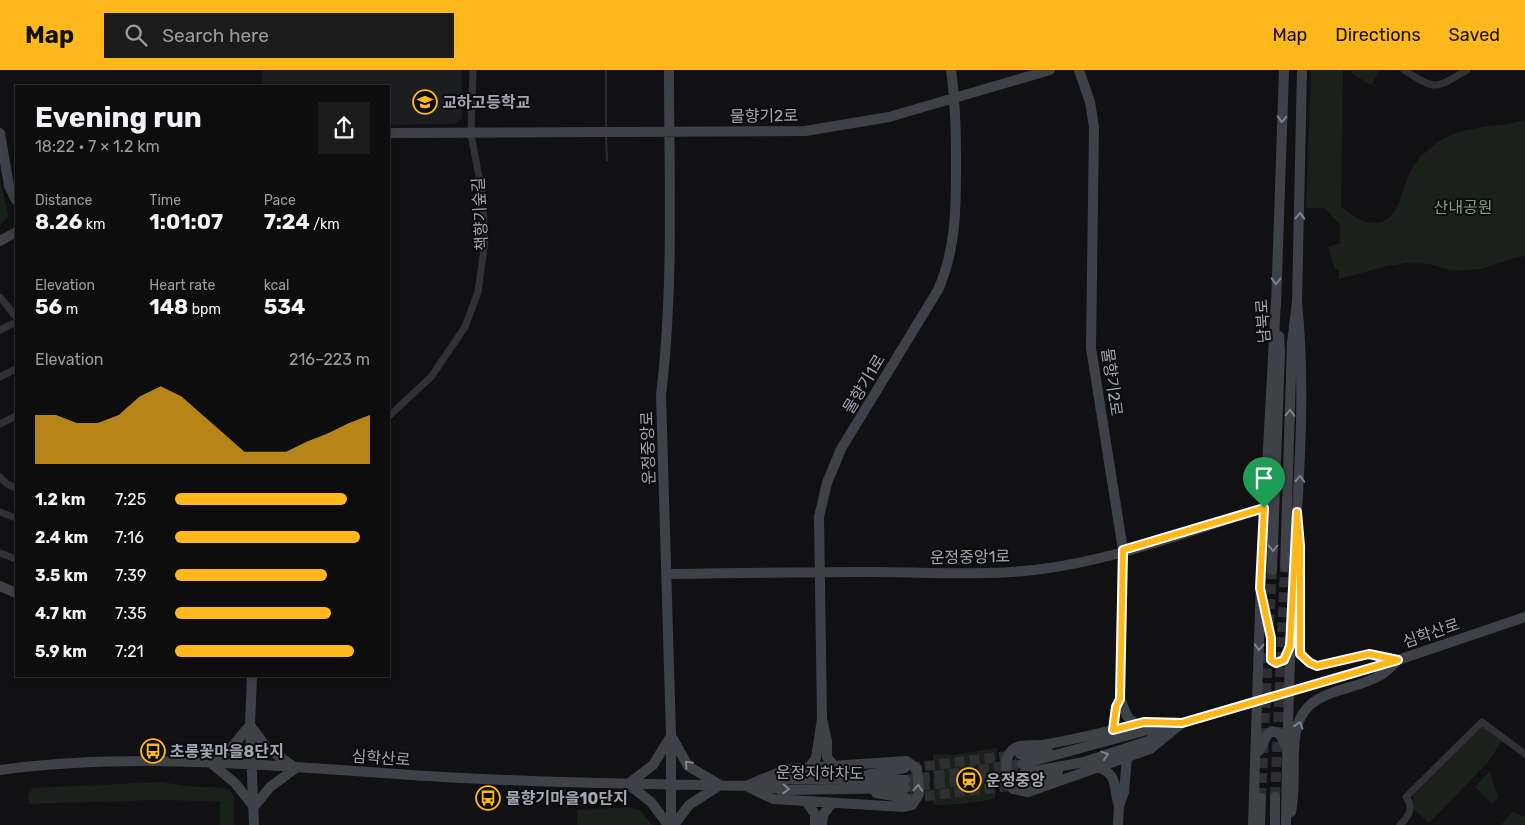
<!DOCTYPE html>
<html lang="en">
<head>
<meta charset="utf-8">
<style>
	body { margin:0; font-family:Rubik,"Noto Sans KR",sans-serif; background:#1b1b1c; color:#f1f3f6; height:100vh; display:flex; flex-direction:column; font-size:19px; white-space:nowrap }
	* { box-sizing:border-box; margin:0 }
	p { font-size:16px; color:#9a9c9e }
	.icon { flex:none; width:28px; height:28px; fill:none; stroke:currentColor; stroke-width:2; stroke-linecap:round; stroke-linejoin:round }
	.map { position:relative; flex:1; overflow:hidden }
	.panel { position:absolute; left:15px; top:15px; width:375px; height:592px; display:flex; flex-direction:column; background:#0d0d0e; border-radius:0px; box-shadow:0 2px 12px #0003,0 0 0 1px #2d2d2e }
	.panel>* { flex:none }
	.pin { position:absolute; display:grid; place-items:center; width:42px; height:42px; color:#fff; margin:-51px -21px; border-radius:50% 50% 50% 0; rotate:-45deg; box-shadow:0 0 5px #0007 }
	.pin .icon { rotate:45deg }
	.round { display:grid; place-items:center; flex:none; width:52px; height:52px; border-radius:0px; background:#1b1b1c }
	.overview { display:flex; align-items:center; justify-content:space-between; height:85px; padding:0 20px }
	h1 { font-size:28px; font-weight:700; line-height:38px }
	.stats { display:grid; grid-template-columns:repeat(3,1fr); gap:8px; height:85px; padding:5px 20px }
	.stats div { display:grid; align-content:center }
	.stats b { font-size:21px; font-weight:700 }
	.stats small { font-size:14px; font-weight:400 }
	.stats p { font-size:14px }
	.chart { height:140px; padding:10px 20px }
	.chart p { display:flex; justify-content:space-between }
	.chart svg { width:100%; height:90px; margin-top:5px; fill:#ffb81c; opacity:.7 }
	ul { padding:0 20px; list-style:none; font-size:16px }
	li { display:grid; grid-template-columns:80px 60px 1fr; align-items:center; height:38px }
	li i { height:12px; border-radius:6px; background:#ffb81c }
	header { display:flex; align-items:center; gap:30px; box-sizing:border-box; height:70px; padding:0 25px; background:#ffb81c; color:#111 }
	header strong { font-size:24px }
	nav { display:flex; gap:28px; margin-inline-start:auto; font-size:18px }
	.search { width:350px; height:45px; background:#1b1b1c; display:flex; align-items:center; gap:12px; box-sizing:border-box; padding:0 18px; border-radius:0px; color:#9a9c9e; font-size:19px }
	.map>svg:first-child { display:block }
	.built { fill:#1c1d20 }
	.green { fill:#19211a }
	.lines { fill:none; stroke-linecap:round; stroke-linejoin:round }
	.stream { stroke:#262f37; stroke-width:2 }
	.secondary-tunnel { stroke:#2e2f33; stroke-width:10; stroke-dasharray:10 5; stroke-linecap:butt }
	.street { stroke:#313238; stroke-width:7 }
	.secondary { stroke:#3f4148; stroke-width:10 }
	.oneway { stroke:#7e838f }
	.route-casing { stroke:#fff; stroke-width:10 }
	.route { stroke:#ffb81c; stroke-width:6 }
	.labels { text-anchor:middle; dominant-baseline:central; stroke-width:4; stroke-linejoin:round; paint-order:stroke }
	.poi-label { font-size:16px; font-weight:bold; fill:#a0a6b5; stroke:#0c0c0d; text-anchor:start }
	.street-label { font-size:16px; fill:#a0a6b5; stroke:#0c0c0d }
	.park-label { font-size:16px; fill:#75a279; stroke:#0c0c0d }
</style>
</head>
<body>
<header>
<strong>Map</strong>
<div class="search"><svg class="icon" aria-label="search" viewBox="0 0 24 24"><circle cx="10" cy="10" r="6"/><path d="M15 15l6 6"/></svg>Search here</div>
<nav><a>Map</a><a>Directions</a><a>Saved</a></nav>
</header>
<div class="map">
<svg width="1525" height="755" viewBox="0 0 1525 755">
	<rect width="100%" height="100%" fill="#111113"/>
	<!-- built -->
	<path class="built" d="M262,0H462V48L454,54L389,55V16H262Z"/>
	<!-- green -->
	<path class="green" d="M1311,0H1343L1341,137C1349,142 1357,150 1367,152C1401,160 1400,116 1413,97C1418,89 1426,81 1434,75C1462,54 1494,59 1525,50V186L1510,189L1482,199L1451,201L1430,194L1407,193L1387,196L1339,209V199H1335L1328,177L1340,173V155L1325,138H1306Z
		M1352,0H1380L1371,15L1351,3Z
		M0,112L9,147L0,154Z
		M1483,656L1502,671L1488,692L1429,753L1414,739L1413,726Z
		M997,678L995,729L960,734L933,735V684L952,685Z
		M1490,701L1498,728L1492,734L1475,717Z
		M161,712L187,716L224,718L230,721L234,726V755H220V731L152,730L29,734L28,725L33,718Z
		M628,737L640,740L652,755H577V740Z
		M1513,742L1525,747V755H1501Z"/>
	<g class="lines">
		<!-- stream -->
		<path class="stream" d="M606,0V57
			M606,65L607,90"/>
		<!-- secondary-tunnel -->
		<path class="secondary-tunnel" d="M1269,554L1272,500
			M910,698L1015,685
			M905,710L1022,694
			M905,718L1024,703
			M1275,727L1285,497
			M910,728L1026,714
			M1261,728L1268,581"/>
		<!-- street -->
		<path class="street" d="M1404,0C1437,21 1434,19 1467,0
			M0,227L16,247
			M0,260L16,252
			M0,307L16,299
			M389,346L431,307L465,257L478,222L485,171L482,123L471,64L473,0
			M0,354L16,346
			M0,407L7,414L16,418
			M0,442L16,448
			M0,483L16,489
			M1400,755C1408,747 1415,738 1406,727L1482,652L1525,684"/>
		<!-- secondary -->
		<path class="secondary" d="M669,0C669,108 674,217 661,325L671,665V755
			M1079,0L1090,32L1094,57L1091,278L1123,480L1120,629
			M0,63L9,116L16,130
			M389,63L805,61L889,47L1050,0
			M0,171L16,162
			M1276,236L1284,0
			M1285,497L1292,273L1297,232L1302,0
			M1272,500L1280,282L1279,266
			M667,504C735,503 803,502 871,502C925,502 980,506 1034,500C1113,491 1189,461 1264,438
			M0,516L16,523
			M1300,516L1299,575C1301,586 1306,591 1317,596L1369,584L1397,590
			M1264,539L1271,568V590L1276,593L1285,590L1289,580
			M252,606L250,655L254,755
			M822,649L819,447L827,413L841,379L938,220C957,177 956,134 956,88C956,59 955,29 951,0
			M1144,652L1182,653L1150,679L1028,722L1013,719C1006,710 1003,689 1012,680C1019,673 1033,676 1042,675C1077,669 1110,661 1144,652Z
			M250,655L267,678L296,698L270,717L254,737L235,713L212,694L232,677Z
			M1113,660L1116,637L1120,629L1127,646L1135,654
			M673,669L688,696L720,715L689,735L674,755
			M1259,681L1267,665L1272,661L1280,664L1285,675
			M1020,684L1048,681
			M906,691L917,698L919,724L912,735L904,737L773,729L746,716L787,699Z
			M1022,694L1158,657
			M1099,697C1120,707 1112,716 1119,736L1124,722L1127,687
			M808,699L816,688L822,649L827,671V687L835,697
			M0,700C141,681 286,697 428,706C539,713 650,714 761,716
			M1024,703L1084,692L1148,671L1179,654L1398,590L1525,547
			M867,705L905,698
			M1026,714L1058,702
			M905,718L787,720L761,716L789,709L905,710
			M876,723L906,728
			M806,731L815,744V755
			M1291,742C1297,714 1290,684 1297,657C1308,617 1351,623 1381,605C1386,602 1391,597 1395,593
			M668,755L651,732L628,714L653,695L671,666
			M822,755L823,745L832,733
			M1118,755L1119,736
			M1253,755L1261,509L1276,231
			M1260,755L1261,728
			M1275,755V727
			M1286,755C1287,668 1290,581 1294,493C1299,406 1306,319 1297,232"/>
	</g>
	<!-- one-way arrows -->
	<defs><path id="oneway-chevron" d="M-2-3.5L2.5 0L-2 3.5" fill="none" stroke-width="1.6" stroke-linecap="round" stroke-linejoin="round" transform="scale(1.25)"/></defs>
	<g class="oneway">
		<use href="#oneway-chevron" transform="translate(1282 49) rotate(92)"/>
		<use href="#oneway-chevron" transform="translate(1300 146) rotate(-88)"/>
		<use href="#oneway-chevron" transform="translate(1276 211) rotate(92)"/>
		<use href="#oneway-chevron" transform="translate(1290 343) rotate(-88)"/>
		<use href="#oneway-chevron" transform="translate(1300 409) rotate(-87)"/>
		<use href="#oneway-chevron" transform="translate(1273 478) rotate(92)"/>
		<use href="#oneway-chevron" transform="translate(1259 577) rotate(91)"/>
		<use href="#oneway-chevron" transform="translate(1299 655) rotate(-73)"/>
		<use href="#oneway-chevron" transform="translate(1105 685) rotate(-18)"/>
		<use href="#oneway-chevron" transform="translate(688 694) rotate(-133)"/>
		<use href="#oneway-chevron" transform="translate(918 718) rotate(-86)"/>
		<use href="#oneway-chevron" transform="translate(786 719) rotate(4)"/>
	</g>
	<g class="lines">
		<!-- route casing -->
		<g class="route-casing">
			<path id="route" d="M1264,438L1260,518L1271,568V590L1276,593L1284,590L1290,576L1297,442L1300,476V584L1310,593L1317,596L1369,584L1398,590L1182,653L1144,652L1113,660L1116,637L1120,629L1123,480Z"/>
		</g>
		<!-- route -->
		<use href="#route" class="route"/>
	</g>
	<!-- icons -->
	<defs>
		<g id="school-ring" transform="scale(1.25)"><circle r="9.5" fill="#0c0c0d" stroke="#ffb81c" stroke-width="1.5"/><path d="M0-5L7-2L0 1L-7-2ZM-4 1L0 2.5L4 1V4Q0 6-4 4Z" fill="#ffb81c"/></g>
		<g id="bus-ring" transform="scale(1.25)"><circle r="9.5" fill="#0c0c0d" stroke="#ffb81c" stroke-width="1.5"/><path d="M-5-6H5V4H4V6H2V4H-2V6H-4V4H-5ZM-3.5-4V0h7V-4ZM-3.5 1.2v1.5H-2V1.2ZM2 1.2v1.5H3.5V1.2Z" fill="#ffb81c"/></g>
		<g id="station-ring" transform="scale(1.25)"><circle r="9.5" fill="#0c0c0d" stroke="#ffb81c" stroke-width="1.5"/><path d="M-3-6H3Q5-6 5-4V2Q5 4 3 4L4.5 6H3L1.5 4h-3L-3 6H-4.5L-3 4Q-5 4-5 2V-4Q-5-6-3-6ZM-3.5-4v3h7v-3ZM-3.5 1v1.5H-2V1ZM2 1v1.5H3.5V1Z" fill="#ffb81c"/></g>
	</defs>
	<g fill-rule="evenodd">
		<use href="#school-ring" x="425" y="32"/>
		<use href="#bus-ring" x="153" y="681"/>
		<use href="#station-ring" x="969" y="710"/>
		<use href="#bus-ring" x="488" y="728"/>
	</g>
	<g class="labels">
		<!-- poi labels -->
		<g class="poi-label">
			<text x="442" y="32">교하고등학교</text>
			<text x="170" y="681">초롱꽃마을8단지</text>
			<text x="986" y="710">운정중앙</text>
			<text x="506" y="728">물향기마을10단지</text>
		</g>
		<!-- street labels -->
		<g class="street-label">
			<text transform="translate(764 46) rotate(-1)">물향기2로</text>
			<text transform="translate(480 144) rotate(-93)">책향기숲길</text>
			<text transform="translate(1263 251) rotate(-94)">남북로</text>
			<text transform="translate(1112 312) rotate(82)">물향기2로</text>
			<text transform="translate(864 314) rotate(-59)">물향기1로</text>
			<text transform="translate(648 378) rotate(-92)">운정중앙로</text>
			<text transform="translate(970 487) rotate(-1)">운정중앙1로</text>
			<text transform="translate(1431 563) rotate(-19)">심학산로</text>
			<text transform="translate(381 688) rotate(4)">심학산로</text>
			<text transform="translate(820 703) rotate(1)">운정지하차도</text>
		</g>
		<!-- park labels -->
		<g class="park-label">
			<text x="1463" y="137">산내공원</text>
		</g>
	</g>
</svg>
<div class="pin" style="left:1264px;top:438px;background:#1e9e55"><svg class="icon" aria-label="arrive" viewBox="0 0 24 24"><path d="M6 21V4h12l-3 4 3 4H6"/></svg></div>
<section class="panel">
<div class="overview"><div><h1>Evening run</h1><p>18:22 · 7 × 1.2 km</p></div><a class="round"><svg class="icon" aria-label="share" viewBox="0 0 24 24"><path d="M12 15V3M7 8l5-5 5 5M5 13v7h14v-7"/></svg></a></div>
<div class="stats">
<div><p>Distance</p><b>8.26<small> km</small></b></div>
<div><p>Time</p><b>1:01:07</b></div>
<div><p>Pace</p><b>7:24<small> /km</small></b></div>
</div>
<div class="stats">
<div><p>Elevation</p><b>56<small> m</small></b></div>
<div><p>Heart rate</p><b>148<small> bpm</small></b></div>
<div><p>kcal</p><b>534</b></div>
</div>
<div class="chart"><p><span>Elevation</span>216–223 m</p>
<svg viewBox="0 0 160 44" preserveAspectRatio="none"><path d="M0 44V20L10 20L20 24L30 24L40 20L50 11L60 6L70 11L80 20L90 29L100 38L110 38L120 38L130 33L140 29L150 24L160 20V44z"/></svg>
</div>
<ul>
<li><b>1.2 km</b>7:25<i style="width:88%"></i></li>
<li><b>2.4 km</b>7:16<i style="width:95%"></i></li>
<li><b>3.5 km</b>7:39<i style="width:78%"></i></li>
<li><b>4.7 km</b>7:35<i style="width:80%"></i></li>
<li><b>5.9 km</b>7:21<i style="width:92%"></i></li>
</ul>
</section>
</div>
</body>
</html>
